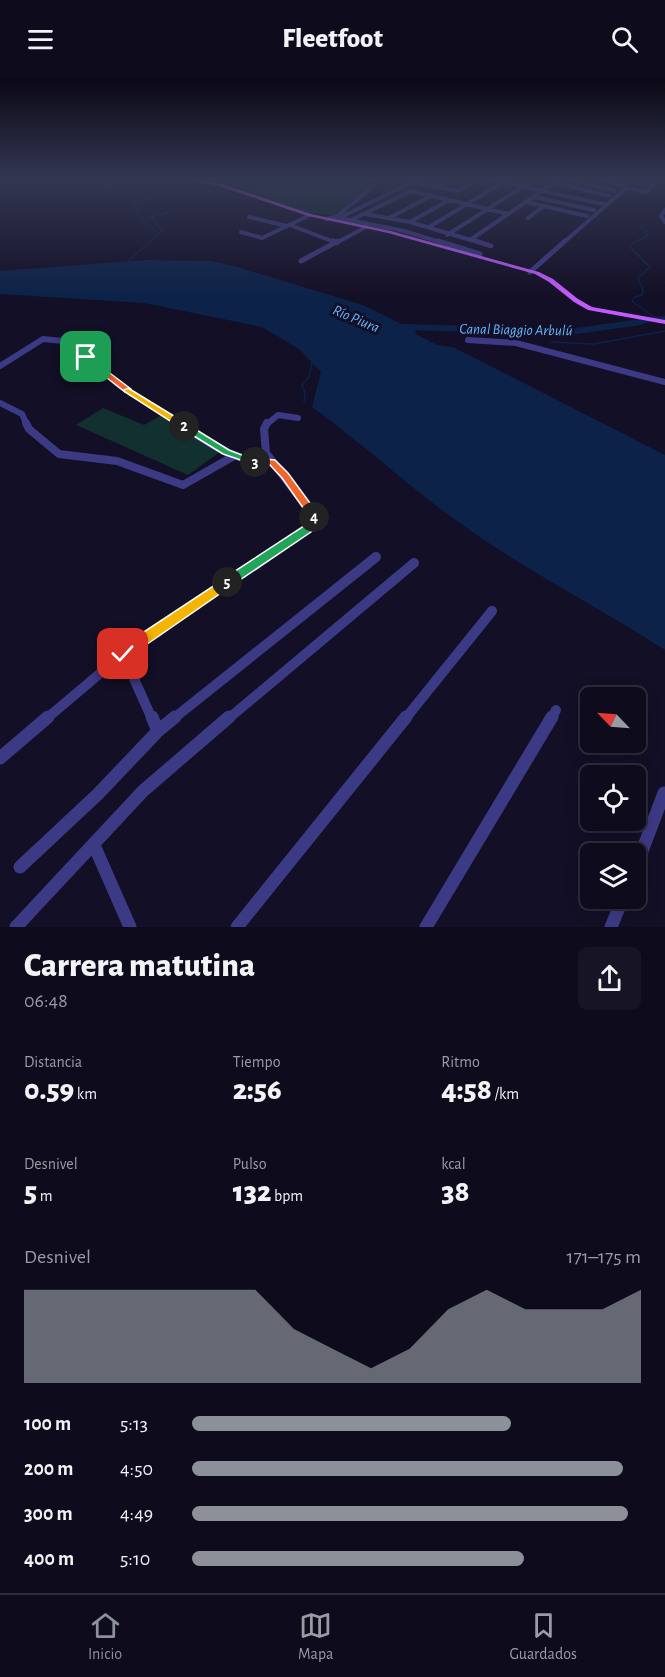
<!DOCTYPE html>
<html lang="es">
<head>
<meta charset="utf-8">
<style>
	body { margin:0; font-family:"Alegreya Sans",sans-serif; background:#171425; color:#f1f3f6; height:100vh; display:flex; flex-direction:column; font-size:22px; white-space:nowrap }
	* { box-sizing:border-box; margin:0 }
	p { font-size:20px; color:#9b9ba3 }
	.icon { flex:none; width:33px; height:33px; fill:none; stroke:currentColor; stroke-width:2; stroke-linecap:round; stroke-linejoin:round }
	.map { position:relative; height:849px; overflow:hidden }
	.panel { display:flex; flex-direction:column; background:#0e0b1c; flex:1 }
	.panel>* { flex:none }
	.needle { width:39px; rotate:295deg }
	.controls { position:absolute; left:580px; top:609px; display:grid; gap:12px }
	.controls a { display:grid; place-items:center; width:66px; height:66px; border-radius:9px; background:#0e0b1c; box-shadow:0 3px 15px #0003,0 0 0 2px #2e2b3b; font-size:30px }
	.pin { position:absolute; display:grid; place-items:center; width:51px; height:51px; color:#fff; margin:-26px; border-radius:12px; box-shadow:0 3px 9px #0006 }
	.km { position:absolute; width:30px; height:30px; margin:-15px; border-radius:50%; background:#222; color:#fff; font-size:16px; line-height:30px; text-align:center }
	.round { display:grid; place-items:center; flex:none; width:63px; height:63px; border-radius:9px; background:#171425 }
	.summary { display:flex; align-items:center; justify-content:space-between; height:102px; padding:0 24px }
	h1 { font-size:33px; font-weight:800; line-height:45px }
	.metrics { display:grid; grid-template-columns:repeat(3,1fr); gap:9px; height:102px; padding:6px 24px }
	.metrics div { display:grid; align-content:center }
	.metrics b { font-size:30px; font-weight:800 }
	.metrics small { font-size:16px; font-weight:400 }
	.metrics p { font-size:16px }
	.chart { height:168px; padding:12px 24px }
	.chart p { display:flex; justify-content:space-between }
	.chart svg { width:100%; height:108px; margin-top:6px; fill:#8c9099; opacity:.7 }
	ul { padding:0 24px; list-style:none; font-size:20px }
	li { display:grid; grid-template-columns:96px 72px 1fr; align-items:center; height:45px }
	li i { height:15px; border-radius:8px; background:#8c9099 }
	header { display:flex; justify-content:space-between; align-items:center; height:78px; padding:0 24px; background:#0e0b1c; font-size:27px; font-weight:800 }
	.menu { display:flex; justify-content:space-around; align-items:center; height:84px; border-top:2px solid #2e2b3b; background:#0e0b1c; font-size:16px; color:#9b9ba3 }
	.menu a { display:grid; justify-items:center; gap:3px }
	.menu .on { color:#8c9099 }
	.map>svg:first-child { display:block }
	.green { fill:#12302f }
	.water { fill:#0c2248 }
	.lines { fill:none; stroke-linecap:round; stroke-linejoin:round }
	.stream { stroke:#0c2248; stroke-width:1.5 }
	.canal-far1 { stroke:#0c2248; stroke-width:4.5 }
	.canal { stroke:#0c2248; stroke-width:6 }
	.minor-far5 { stroke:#3d3a85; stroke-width:4 }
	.minor-far4 { stroke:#3d3a85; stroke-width:5 }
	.minor-far3 { stroke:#3d3a85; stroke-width:6 }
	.minor-far2 { stroke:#3d3a85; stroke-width:8 }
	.minor-far1 { stroke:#3d3a85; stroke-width:10 }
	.minor { stroke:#3d3a85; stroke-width:13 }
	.major { fill:#c25bff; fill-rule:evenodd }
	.split-1 { fill:#f0652b; stroke:#fff; stroke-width:1.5 }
	.split-2 { fill:#f5b400; stroke:#fff; stroke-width:1.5 }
	.split-3 { fill:#22a559; stroke:#fff; stroke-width:1.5 }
	.split-4 { fill:#f0652b; stroke:#fff; stroke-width:1.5 }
	.split-5 { fill:#22a559; stroke:#fff; stroke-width:1.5 }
	.split-6 { fill:#f5b400; stroke:#fff; stroke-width:1.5 }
	.labels { text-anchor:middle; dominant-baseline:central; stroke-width:6; stroke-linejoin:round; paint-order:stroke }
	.far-water-label { font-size:15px; font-style:italic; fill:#62b6ff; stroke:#130f26 }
</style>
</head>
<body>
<header><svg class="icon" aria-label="menu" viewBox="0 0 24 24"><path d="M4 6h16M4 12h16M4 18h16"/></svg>Fleetfoot<svg class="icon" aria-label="search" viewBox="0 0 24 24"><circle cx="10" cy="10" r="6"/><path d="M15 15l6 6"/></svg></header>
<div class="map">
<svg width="665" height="849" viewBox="0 0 665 849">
	<rect width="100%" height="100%" fill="#130f26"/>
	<!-- green -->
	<path class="green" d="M220,101H379L333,138L301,133L251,116L250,113L223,106L227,105Z
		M103,330L144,347L162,337L220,374L188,397L76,347Z"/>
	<!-- water -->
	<path class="water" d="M145,182L211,183L234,188L363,227L405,248H414L416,256L437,267L453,269L665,377V572C600,530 530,495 467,450C413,413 365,367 312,329L321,294L299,271L262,249L144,225L0,216V193Z"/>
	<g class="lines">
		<!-- stream -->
		<path class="stream" d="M93,104L132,122L142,143L158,156
			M134,124L169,116
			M638,146L647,153V158L632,165L630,169L650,189L638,200L643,212L642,217L635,219L632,223L658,242
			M126,185L162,153L152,139L169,134
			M551,264L594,266L665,253
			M304,324L305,315L302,307L309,299L312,285"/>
		<!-- canal-far1 -->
		<path class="canal-far1" d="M630,245L665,240"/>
		<!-- canal -->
		<path class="canal" d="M404,249L570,254L641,244"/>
		<!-- minor-far5 -->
		<path class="minor-far5" d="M488,101L607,127
			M541,101L609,118
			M568,101L615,113
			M600,101L625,108
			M628,101L632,102
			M414,104L457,113L481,101
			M435,109L450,101
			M626,110L646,114L658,101
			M534,119L594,132
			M526,124L587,138
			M665,132L661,138L665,144
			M365,136L410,144L481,165
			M249,139L287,148
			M339,140L404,153L443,165
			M339,140L419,101
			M389,140L431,118
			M528,140L544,128
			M326,141L336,139L382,101
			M351,142L411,113L509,136
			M410,144L449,122
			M290,147L337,165
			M429,149L505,103
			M241,154L262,160L310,137
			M447,157L535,101
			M470,162L555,104
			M336,165L366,149
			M563,165L625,111"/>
		<!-- minor-far4 -->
		<path class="minor-far4" d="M333,163L337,165
			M438,163L480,176
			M476,163L491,168
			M301,183L338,163
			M530,194L565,163"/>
		<!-- minor-far3 -->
		<path class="minor-far3" d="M468,262L516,265L665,304
			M0,288L43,261L63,263L83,276L119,307L182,347
			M0,325L22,336L27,347
			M266,347L278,337L298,340"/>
		<!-- minor-far2 -->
		<path class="minor-far2" d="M26,345L29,351L59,376L117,383L183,407L234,378
			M179,345C208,365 236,385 272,384
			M267,345L264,351L266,375L314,439L312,447L269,476"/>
		<!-- minor-far1 -->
		<path class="minor-far1" d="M123,576L152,641
			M46,641L123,576L271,475
			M173,641L376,479
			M228,641L414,485
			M405,641L492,533
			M551,641L556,632"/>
		<!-- minor -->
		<path class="minor" d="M152,639L158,653
			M0,680L48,639
			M94,767L130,849
			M20,789L98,716L158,653L175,639
			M636,789L664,715
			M16,849L143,713L229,639
			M237,849L406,639
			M426,849L552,639
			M611,849L623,820"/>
		<!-- major -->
		<path class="major" d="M183,101L222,106L311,136L391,153L539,194L553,201L578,221L592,229L665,242V246L588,232L574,224L549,204L535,196L388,155L308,138L219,108Z"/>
	</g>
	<!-- sky -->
	<linearGradient id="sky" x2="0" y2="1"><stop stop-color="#0a0815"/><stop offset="0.46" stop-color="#333752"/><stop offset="1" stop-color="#333752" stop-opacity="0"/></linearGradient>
	<rect width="665" height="220" fill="url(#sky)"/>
	<!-- split-1 -->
	<path class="split-1" d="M86,277L131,311V314H125L83,281Z"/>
	<!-- split-2 -->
	<path class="split-2" d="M128,310L187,346V350H181L125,314L124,312Z"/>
	<!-- split-3 -->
	<path class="split-3" d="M181,346H187L229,372L260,384L255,387L223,376L181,350Z"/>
	<!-- split-4 -->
	<path class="split-4" d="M255,380L275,382L288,395L318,436V441H311L282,400L270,387L252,386L251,384Z"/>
	<!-- split-5 -->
	<path class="split-5" d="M314,435L319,439V445L311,454L231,508H223V501L304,448L309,443L311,436Z"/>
	<!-- split-6 -->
	<path class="split-6" d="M227,499L232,504L231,508L127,580H118L117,576L118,571Z"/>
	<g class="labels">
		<!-- far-water labels -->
		<g class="far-water-label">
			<text transform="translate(356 241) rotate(23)">Río Piura</text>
			<text transform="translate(516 252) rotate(1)">Canal Biaggio Arbulú</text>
		</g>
	</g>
</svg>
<div class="controls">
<a><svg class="needle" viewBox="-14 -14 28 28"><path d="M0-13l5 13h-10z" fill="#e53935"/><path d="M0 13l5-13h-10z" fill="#9b9ba3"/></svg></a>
<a><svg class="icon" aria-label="locate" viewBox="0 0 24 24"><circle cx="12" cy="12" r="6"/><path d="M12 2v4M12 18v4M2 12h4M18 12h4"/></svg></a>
<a><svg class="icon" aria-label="layers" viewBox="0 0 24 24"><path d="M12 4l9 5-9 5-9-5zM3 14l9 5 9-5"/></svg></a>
</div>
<div class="pin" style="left:86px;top:279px;background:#1e9e55"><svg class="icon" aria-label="arrive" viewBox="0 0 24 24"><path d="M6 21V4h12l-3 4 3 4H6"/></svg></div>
<div class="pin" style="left:123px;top:576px;background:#d93025"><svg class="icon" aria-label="check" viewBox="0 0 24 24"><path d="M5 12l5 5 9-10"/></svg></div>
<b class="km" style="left:184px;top:348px">2</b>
<b class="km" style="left:255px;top:384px">3</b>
<b class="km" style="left:314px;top:439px">4</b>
<b class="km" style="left:227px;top:504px">5</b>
</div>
<section class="panel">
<div class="summary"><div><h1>Carrera matutina</h1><p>06:48</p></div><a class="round"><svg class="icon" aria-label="share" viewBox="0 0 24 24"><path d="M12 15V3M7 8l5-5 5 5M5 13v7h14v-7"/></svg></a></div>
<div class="metrics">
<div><p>Distancia</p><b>0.59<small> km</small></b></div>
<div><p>Tiempo</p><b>2:56</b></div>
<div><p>Ritmo</p><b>4:58<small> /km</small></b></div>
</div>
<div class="metrics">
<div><p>Desnivel</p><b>5<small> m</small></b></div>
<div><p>Pulso</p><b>132<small> bpm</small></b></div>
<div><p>kcal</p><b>38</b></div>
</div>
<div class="chart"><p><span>Desnivel</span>171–175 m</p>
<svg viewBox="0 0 160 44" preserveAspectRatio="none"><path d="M0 44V6L10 6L20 6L30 6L40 6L50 6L60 6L70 22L80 30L90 38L100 30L110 14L120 6L130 14L140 14L150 14L160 6V44z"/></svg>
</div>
<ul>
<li><b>100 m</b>5:13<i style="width:71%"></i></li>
<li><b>200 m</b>4:50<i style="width:96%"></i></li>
<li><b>300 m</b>4:49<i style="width:97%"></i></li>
<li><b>400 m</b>5:10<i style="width:74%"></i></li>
</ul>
</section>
<nav class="menu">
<a class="on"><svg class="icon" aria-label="home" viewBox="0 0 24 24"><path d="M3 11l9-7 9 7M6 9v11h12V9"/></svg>Inicio</a>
<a><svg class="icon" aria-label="map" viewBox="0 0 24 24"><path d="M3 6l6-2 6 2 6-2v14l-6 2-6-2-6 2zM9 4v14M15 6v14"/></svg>Mapa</a>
<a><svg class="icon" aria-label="saved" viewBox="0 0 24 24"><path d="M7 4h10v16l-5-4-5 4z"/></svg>Guardados</a>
</nav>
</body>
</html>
